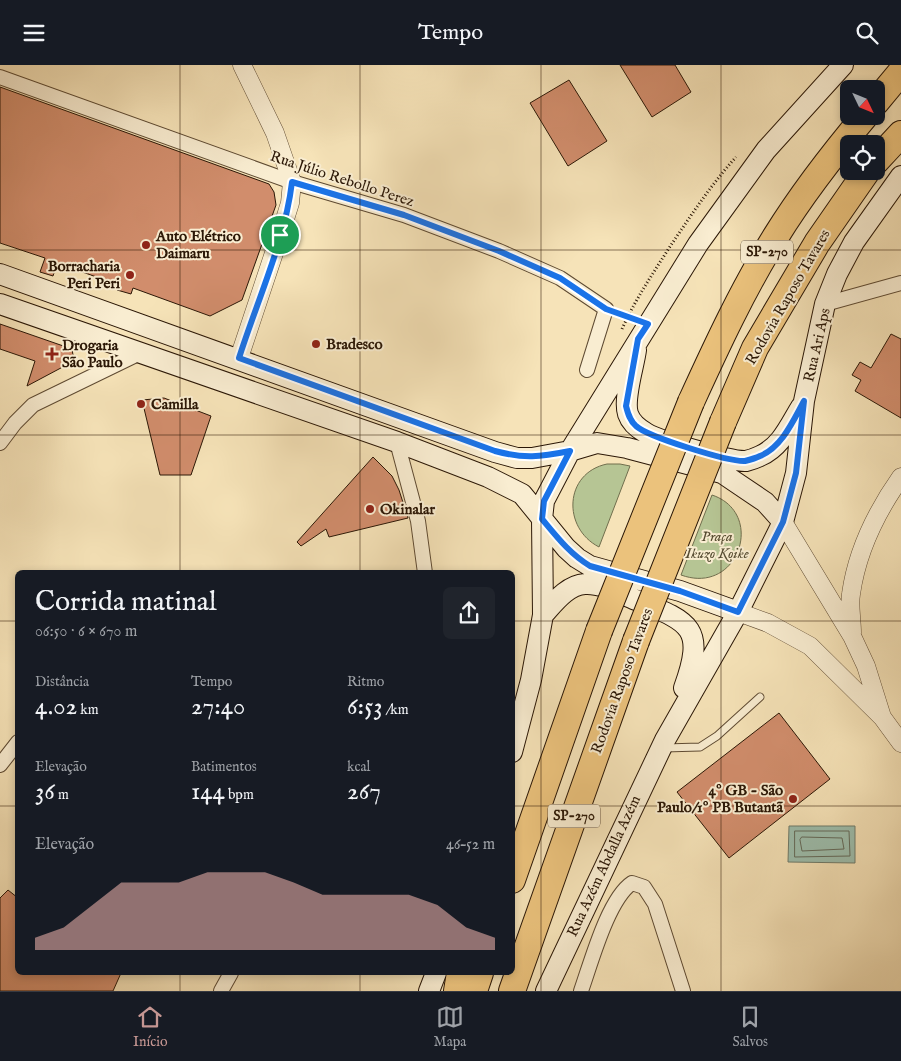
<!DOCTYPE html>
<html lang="pt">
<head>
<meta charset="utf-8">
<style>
	body { margin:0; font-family:"IM FELL English",serif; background:#20242c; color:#f1f3f6; height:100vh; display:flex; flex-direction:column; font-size:19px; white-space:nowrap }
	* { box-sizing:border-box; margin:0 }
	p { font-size:16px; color:#9ea1a6 }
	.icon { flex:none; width:28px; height:28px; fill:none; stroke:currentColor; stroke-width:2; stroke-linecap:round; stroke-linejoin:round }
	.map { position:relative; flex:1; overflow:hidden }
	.panel { position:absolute; left:15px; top:505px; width:500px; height:405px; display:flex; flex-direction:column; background:#171b24; border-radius:8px; box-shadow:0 2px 8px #0003 }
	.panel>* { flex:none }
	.needle { width:32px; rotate:133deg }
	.controls { position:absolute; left:840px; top:15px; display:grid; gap:10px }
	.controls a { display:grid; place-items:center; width:45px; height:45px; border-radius:8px; background:#171b24; box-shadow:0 2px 8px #0003; font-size:25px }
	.pin { position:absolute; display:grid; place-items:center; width:42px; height:42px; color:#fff; margin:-21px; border:2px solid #fff; border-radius:50%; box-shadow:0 1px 5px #0007 }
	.round { display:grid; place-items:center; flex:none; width:52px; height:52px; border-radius:8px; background:#20242c }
	.head { display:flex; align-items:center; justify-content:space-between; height:85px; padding:0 20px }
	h1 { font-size:28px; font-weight:600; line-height:38px }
	.figures { display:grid; grid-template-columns:repeat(3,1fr); gap:8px; height:85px; padding:5px 20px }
	.figures div { display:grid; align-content:center }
	.figures b { font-size:25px; font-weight:600 }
	.figures small { font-size:14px; font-weight:400 }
	.figures p { font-size:14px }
	.chart { height:140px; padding:10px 20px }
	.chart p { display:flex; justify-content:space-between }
	.chart svg { width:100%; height:90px; margin-top:5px; fill:#c59692; opacity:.7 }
	header { display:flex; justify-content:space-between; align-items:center; height:65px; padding:0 20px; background:#171b24; font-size:22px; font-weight:600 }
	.tabs { display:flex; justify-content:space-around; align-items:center; height:70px; border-top:1px solid #363941; background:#171b24; font-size:14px; color:#9ea1a6 }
	.tabs a { display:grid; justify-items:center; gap:2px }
	.tabs .current { color:#c59692 }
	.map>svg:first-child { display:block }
	.green { fill:#b6c594; stroke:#706e4d }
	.water { fill:#9dbead; stroke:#6f7b6a }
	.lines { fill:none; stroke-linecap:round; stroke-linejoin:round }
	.shore { stroke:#646a5a; stroke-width:1 }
	.building { fill:#d18d6c; stroke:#2b1706 }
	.service-casing { stroke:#5e4a32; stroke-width:9 }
	.minor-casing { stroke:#5e4a32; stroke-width:16 }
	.tertiary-casing { stroke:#5e4a32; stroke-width:19 }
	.secondary-casing { stroke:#2b1706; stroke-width:22 }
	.motorway-casing { stroke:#2b1706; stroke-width:28 }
	.path { stroke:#2b1706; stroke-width:3; stroke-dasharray:1 2.5; stroke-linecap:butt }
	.service { stroke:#f9edd1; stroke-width:7 }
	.minor { stroke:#f9edd1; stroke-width:14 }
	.tertiary { stroke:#f9edd1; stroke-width:18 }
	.secondary { stroke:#f9edd1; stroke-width:20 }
	.motorway { stroke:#ebc27c; stroke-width:26 }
	.motorway-bridge-casing { stroke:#2b1706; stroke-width:28; stroke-linecap:butt }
	.motorway-bridge { stroke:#ebc27c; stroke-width:26 }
	.route-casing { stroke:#fff; stroke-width:10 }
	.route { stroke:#1a73e8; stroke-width:6 }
	.grid { fill:none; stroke:#2b1706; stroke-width:1; stroke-opacity:0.55 }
	.poi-dot { fill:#8f2418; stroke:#f9edd1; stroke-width:2 }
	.labels { text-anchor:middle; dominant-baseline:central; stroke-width:4; stroke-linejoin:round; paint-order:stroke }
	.shield { fill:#f9edd1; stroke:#695743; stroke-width:1 }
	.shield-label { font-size:14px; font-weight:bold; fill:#2b1706 }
	.street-label { font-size:15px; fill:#2b1706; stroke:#f9edd1 }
	.poi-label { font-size:15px; font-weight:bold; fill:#2b1706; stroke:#f9edd1; text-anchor:start }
	.park-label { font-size:15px; font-style:italic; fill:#554b31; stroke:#f9edd1 }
</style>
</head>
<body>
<header><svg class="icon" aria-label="menu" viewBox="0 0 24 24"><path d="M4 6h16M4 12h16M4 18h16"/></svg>Tempo<svg class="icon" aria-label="search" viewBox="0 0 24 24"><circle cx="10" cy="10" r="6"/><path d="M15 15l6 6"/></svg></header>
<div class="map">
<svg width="901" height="926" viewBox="0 0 901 926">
	<rect width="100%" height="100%" fill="#f6e3b8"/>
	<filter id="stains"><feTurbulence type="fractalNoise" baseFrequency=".004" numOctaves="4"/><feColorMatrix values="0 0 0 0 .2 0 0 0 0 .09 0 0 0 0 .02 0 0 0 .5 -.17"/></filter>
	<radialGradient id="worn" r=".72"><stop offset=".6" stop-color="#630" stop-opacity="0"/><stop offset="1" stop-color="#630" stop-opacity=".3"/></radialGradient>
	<!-- green -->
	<path class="green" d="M607,399H620L630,401L599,482C562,463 564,408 607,399Z
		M712,430C766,448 739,531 681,510Z"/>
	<!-- water -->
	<path class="water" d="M789,761H855V798L788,797Z"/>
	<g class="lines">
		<!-- shore -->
		<path class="shore" d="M795,766H849L850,791L795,792Z
			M802,772L842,773L844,784L802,786L800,775Z"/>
	</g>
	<!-- building -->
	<path class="building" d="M620,0H675L691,27L652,52Z
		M569,15L607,76L568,101L530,38Z
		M0,22L269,119L274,127L276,140L242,235L210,251L133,223L131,229L117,225L119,220L57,198L53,211L40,207L45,193L0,178Z
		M0,259L72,284L74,296L27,321L35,296L0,284Z
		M891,269L901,274V353L855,326L861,315L852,310L860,297L871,303Z
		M164,333L211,351L191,410H160L142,335Z
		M373,392L392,411L399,425L408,453L329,472L326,464L301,481L297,477Z
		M779,648L830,714L729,793L677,727Z
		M8,825L18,833V908H121L113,926H0V833Z"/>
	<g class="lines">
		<!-- service casing -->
		<g class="service-casing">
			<path id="service" d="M664,683L700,682L717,671L760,632"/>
		</g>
		<!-- minor casing -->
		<g class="minor-casing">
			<path id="minor" d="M0,12L292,117L404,150L499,186L560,213L606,244L587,305
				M825,239L901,218
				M397,377L418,456L425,508
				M0,378L15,358L33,340L138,289
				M0,700L18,677
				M221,926L231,908
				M581,926C591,898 608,834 632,818L644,822L655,839L683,926"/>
		</g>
		<!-- tertiary casing -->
		<g class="tertiary-casing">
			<path id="tertiary" d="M239,293L280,170L290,138L292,117L275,68L242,0
				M783,457L852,571L866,601L882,652
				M738,547L768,558L810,581L882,652L901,678
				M852,568C852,555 849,541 851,529C857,486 877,446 901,412"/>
		</g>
		<!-- secondary casing -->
		<g class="secondary-casing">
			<path id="secondary" d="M0,209L495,387L517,393H532L570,386L597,378L627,383L722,408L765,437L783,457
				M0,239L397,377L488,412L522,429L566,483L577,493L590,501L680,526L738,547
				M636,285C634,301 623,334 628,349C631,358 639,364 646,368C659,376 732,397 746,396C750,395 756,393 760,391C781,382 790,360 801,342
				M543,550C554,538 567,520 585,519C602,518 621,529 636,535C690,557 706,562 684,623
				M512,687L531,615L543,550L542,454L544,436L570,386L698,179L766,85L843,0
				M429,926L436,908
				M546,926L665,675L738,547L783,457L796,408L804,336L825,239L837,209L854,177L901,111"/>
		</g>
		<!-- motorway casing -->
		<g class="motorway-casing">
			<path id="motorway" d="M876,37L901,7
				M876,96L901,69
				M691,337C717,280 743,224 776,171C802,129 833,89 865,51
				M723,357L755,283L817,178L867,106
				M512,815L599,566
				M457,926L460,908
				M474,926L480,908
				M512,926L636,576"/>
		</g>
		<!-- path -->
		<path class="path" d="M622,264C635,235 652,210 669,183C690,152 710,121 736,92"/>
		<!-- service -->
		<use href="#service" class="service"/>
		<!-- minor -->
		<use href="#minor" class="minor"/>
		<!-- tertiary -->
		<use href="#tertiary" class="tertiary"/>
		<!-- secondary -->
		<use href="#secondary" class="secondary"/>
		<!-- motorway -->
		<use href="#motorway" class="motorway"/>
		<!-- motorway-bridge casing -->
		<g class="motorway-bridge-casing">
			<path id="motorway-bridge" d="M599,566L691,337
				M636,576L723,357"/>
		</g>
		<!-- motorway-bridge -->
		<use href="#motorway-bridge" class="motorway-bridge"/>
	</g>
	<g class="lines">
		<!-- route casing -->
		<g class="route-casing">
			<path id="route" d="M292,117L404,150L499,186L560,213L606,244L648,259L638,274L626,341C628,349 630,356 636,361C648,372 729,397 745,396C749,395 756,393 760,391C782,382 793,356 804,336L796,408L783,457L738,547L680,526L590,501C570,489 557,472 542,454L544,436L570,386C540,392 524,394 495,386L239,293C257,236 285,176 292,117Z"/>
		</g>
		<!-- route -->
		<use href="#route" class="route"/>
	</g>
	<!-- grid -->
	<path class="grid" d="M180,0V508M360,0V508M541,0V926M721,0V926M0,185H901M0,370H901M0,556H18M512,556H901M0,741H18M512,741H901M180,908V926M360,908V926"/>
	<!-- markers -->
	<g class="poi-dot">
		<circle cx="146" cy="180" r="5"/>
		<circle cx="130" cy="210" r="5"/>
		<circle cx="316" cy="279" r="5"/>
		<path d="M49.5 281.5h5v5h5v5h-5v5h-5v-5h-5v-5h5z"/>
		<circle cx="141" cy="339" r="5"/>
		<circle cx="370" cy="444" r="5"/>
		<circle cx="793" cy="734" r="5"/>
	</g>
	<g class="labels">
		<!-- shield labels -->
		<g class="shield">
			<rect x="741" y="175.5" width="52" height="23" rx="4"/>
			<rect x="548" y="739.5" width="52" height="23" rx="4"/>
		</g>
		<g class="shield-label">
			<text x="767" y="187">SP-270</text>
			<text x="574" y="751">SP-270</text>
		</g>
		<!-- street labels -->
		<g class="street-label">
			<text transform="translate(342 114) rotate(18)">Rua Júlio Rebollo Perez</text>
			<text transform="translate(788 232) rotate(-60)">Rodovia Raposo Tavares</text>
			<text transform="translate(817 280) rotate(-77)">Rua Ari Aps</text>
			<text transform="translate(622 616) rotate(-70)">Rodovia Raposo Tavares</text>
			<text transform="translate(604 801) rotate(-65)">Rua Azém Abdalla Azém</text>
		</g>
		<!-- poi labels -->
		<g class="poi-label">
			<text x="156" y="171">Auto Elétrico<tspan x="156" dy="17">Daimaru</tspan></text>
			<text x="120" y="201" text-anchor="end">Borracharia<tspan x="120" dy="17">Peri Peri</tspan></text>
			<text x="326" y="279">Bradesco</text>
			<text x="62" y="280">Drogaria<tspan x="62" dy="17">São Paulo</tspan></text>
			<text x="151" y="339">Camilla</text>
			<text x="380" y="444">Okinalar</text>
			<text x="783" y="725" text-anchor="end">4º GB - São<tspan x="783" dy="17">Paulo/1º PB Butantã</tspan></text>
		</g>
		<!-- park labels -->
		<g class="park-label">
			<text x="717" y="471">Praça<tspan x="717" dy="17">Ikuzo Koike</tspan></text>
		</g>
	</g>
	<rect width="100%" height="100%" filter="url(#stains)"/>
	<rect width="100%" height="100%" fill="url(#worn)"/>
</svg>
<div class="controls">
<a><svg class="needle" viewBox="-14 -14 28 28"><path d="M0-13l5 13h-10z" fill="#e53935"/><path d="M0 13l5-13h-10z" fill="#9ea1a6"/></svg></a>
<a><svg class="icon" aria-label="locate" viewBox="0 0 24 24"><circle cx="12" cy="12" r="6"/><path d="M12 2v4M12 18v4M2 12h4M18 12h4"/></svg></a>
</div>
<div class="pin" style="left:280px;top:170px;background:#1e9e55"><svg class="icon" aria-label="arrive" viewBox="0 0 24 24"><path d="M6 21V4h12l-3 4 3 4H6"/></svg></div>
<section class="panel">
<div class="head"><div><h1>Corrida matinal</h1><p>06:50 · 6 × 670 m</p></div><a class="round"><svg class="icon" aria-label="share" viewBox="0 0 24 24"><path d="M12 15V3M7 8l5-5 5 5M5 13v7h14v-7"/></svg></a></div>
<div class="figures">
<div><p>Distância</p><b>4.02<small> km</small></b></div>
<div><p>Tempo</p><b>27:40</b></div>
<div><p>Ritmo</p><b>6:53<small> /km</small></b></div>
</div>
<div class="figures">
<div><p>Elevação</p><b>36<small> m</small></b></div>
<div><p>Batimentos</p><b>144<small> bpm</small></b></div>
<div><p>kcal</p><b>267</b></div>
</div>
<div class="chart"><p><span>Elevação</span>46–52 m</p>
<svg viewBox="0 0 160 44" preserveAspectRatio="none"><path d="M0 44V38L10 33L20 22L30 11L40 11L50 11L60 6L70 6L80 6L90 11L100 17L110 17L120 17L130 17L140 22L150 33L160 38V44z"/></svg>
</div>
</section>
</div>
<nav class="tabs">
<a class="current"><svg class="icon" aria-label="home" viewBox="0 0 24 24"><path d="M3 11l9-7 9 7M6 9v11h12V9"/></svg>Início</a>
<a><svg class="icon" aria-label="map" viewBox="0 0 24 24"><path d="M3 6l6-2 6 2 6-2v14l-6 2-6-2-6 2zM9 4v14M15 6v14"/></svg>Mapa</a>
<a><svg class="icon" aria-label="saved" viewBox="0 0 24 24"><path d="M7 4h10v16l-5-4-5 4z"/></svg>Salvos</a>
</nav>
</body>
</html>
